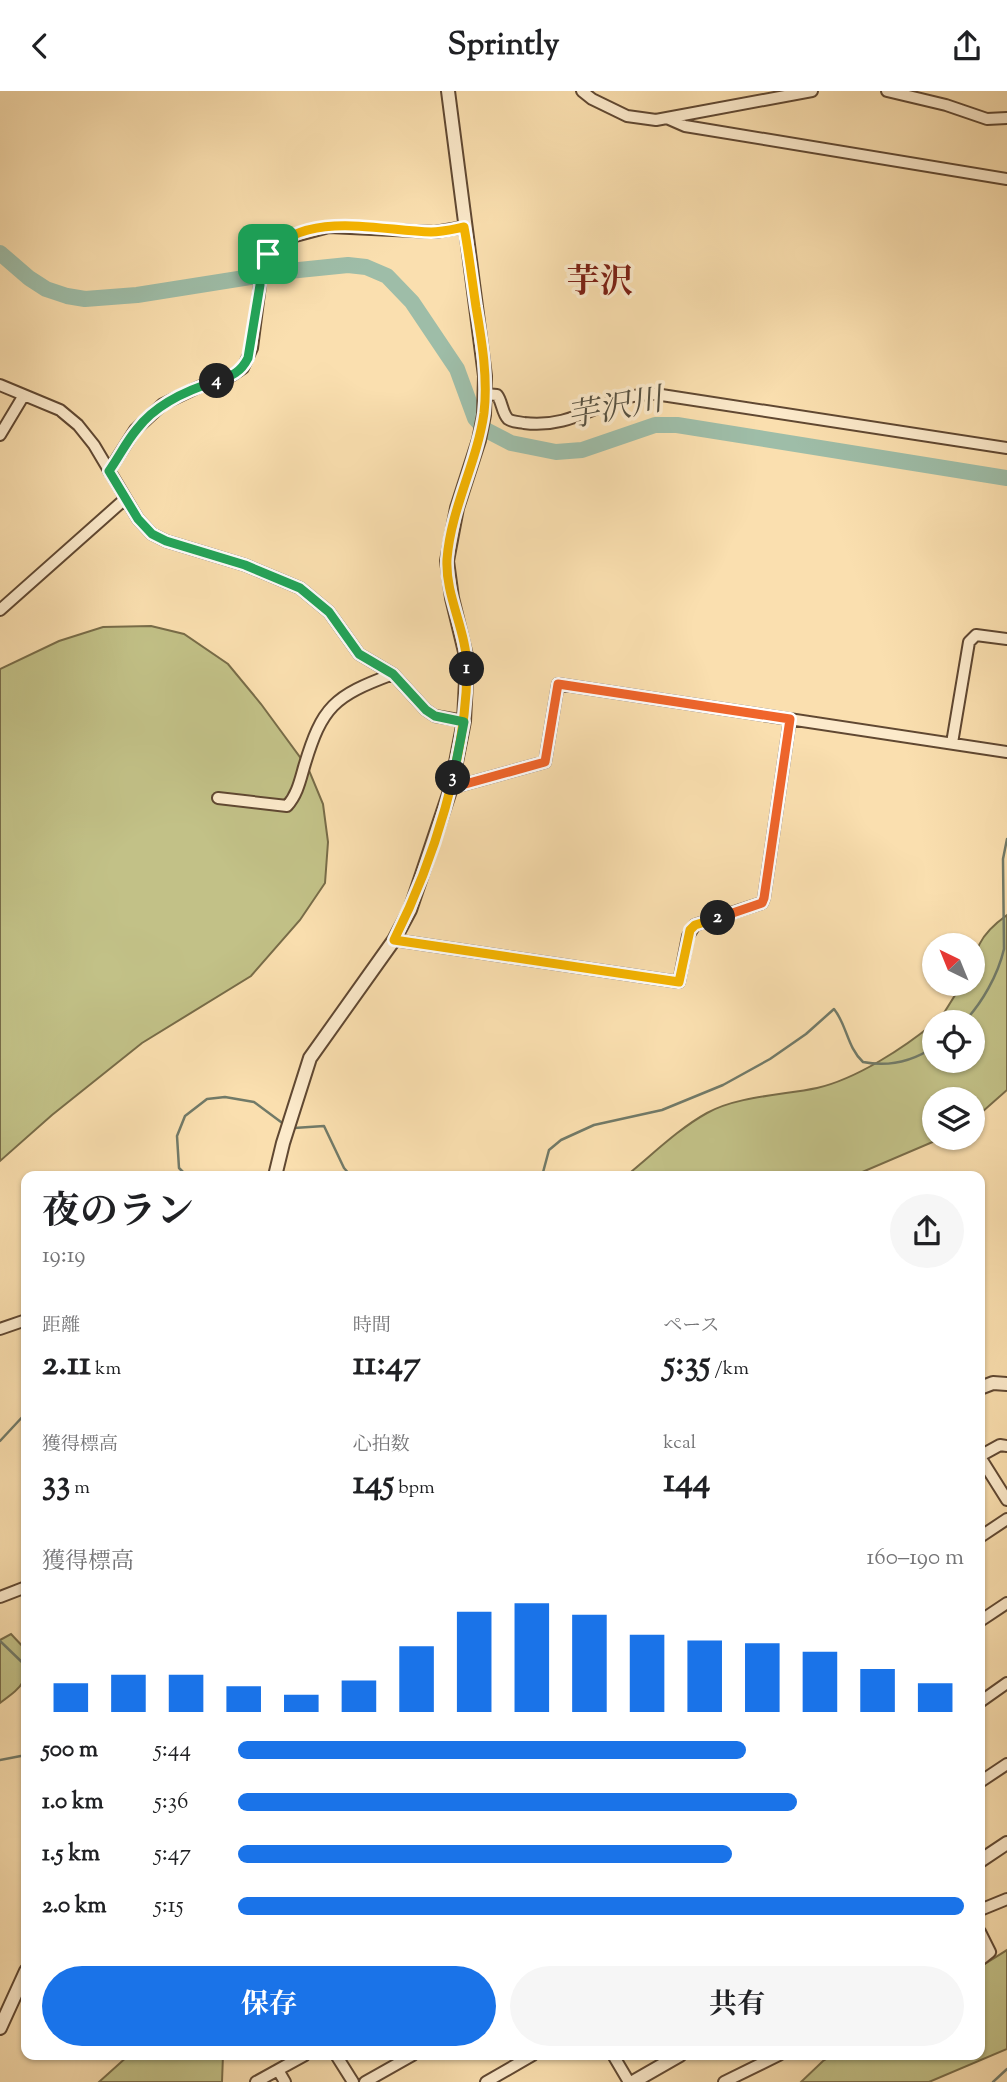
<!DOCTYPE html>
<html lang="ja">
<head>
<meta charset="utf-8">
<style>
	body { margin:0; font-family:"Sorts Mill Goudy","Noto Serif JP",serif; background:#f6f6f6; color:#202124; height:100vh; display:flex; flex-direction:column; font-size:26px; white-space:nowrap }
	* { box-sizing:border-box; margin:0 }
	p { font-size:23px; color:#757577 }
	.icon { flex:none; width:38px; height:38px; fill:none; stroke:currentColor; stroke-width:2; stroke-linecap:round; stroke-linejoin:round }
	.map { position:relative; flex:1; overflow:hidden }
	.panel { position:absolute; left:21px; top:1080px; width:964px; height:889px; display:flex; flex-direction:column; background:#fff; border-radius:14px; box-shadow:0 2px 5px #0004 }
	.panel>* { flex:none }
	.needle { width:46px; rotate:317deg }
	.fabs { position:absolute; left:922px; top:842px; display:grid; gap:14px }
	.fabs a { display:grid; place-items:center; width:63px; height:63px; border-radius:50%; background:#fff; box-shadow:0 2px 5px #0004; font-size:35px }
	.pin { position:absolute; display:grid; place-items:center; width:60px; height:60px; color:#fff; margin:-30px; border-radius:14px; box-shadow:0 4px 10px #0006 }
	.km { position:absolute; width:35px; height:35px; margin:-18px; border-radius:50%; background:#222; color:#fff; font-size:19px; line-height:35px; text-align:center }
	.round { display:grid; place-items:center; flex:none; width:74px; height:74px; border-radius:37px; background:#f6f6f6 }
	.headline { display:flex; align-items:center; justify-content:space-between; height:119px; padding:0 21px }
	h1 { font-size:38px; font-weight:700; line-height:52px }
	.metrics { display:grid; grid-template-columns:repeat(3,1fr); gap:10px; height:119px; padding:7px 21px }
	.metrics div { display:grid; align-content:center }
	.metrics b { font-size:35px; font-weight:700 }
	.metrics small { font-size:19px; font-weight:400 }
	.metrics p { font-size:19px }
	.chart { height:196px; padding:14px 21px }
	.chart p { display:flex; justify-content:space-between }
	.chart svg { width:100%; height:126px; margin-top:7px; stroke:#1a73e8; stroke-width:6 }
	.cta { display:flex; gap:14px; margin-top:auto; padding:14px 21px }
	.cta a { flex:1; height:80px; border-radius:42px; background:#1a73e8; color:#fff; font-size:28px; font-weight:700; line-height:80px; text-align:center }
	.cta a+a { background:#f6f6f6; color:#202124 }
	ul { padding:0 21px; list-style:none; font-size:23px }
	li { display:grid; grid-template-columns:112px 84px 1fr; align-items:center; height:52px }
	li i { height:18px; border-radius:9px; background:#1a73e8 }
	header { display:flex; justify-content:space-between; align-items:center; height:91px; padding:0 21px; background:#fff; font-size:32px; font-weight:700 }
	.map>svg:first-child { display:block }
	.green { fill:#c2c187; stroke:#786c48; stroke-width:2 }
	.lines { fill:none; stroke-linecap:round; stroke-linejoin:round }
	.stream { stroke:#717a68; stroke-width:2.5 }
	.river { stroke:#9ebda8; stroke-width:16 }
	.minor-casing { stroke:#604832; stroke-width:14 }
	.tertiary-casing { stroke:#604832; stroke-width:16 }
	.minor { stroke:#fceacb; stroke-width:10 }
	.tertiary { stroke:#fceacb; stroke-width:12 }
	.split-1-casing { stroke:#fff; stroke-width:14 }
	.split-2-casing { stroke:#fff; stroke-width:14 }
	.split-3-casing { stroke:#fff; stroke-width:14 }
	.split-4-casing { stroke:#fff; stroke-width:14 }
	.split-5-casing { stroke:#fff; stroke-width:14 }
	.split-1 { stroke:#f5b400; stroke-width:9 }
	.split-2 { stroke:#f5b400; stroke-width:9 }
	.split-3 { stroke:#f0652b; stroke-width:9 }
	.split-4 { stroke:#22a559; stroke-width:9 }
	.split-5 { stroke:#22a559; stroke-width:9 }
	.labels { text-anchor:middle; dominant-baseline:central; stroke-width:7; stroke-linejoin:round; paint-order:stroke }
	.water-label { font-size:32px; font-style:italic; fill:#555041; stroke:#fceacb }
	.quarter-label { font-size:33px; font-weight:bold; fill:#7a1f14; stroke:#fceacb }
</style>
</head>
<body>
<header><svg class="icon" aria-label="back" viewBox="0 0 24 24"><path d="M15 5l-7 7 7 7"/></svg>Sprintly<svg class="icon" aria-label="share" viewBox="0 0 24 24"><path d="M12 15V3M7 8l5-5 5 5M5 13v7h14v-7"/></svg></header>
<div class="map">
<svg width="1007" height="1991" viewBox="0 0 1007 1991">
	<rect width="100%" height="100%" fill="#fadfaf"/>
	<filter id="stains"><feTurbulence type="fractalNoise" baseFrequency=".00286" numOctaves="4"/><feColorMatrix values="0 0 0 0 .2 0 0 0 0 .09 0 0 0 0 .02 0 0 0 .5 -.17"/></filter>
	<radialGradient id="worn" r=".72"><stop offset=".6" stop-color="#630" stop-opacity="0"/><stop offset="1" stop-color="#630" stop-opacity=".3"/></radialGradient>
	<!-- green -->
	<path class="green" d="M151,535L184,543L228,573L261,613L308,677L323,713L328,751L325,792L300,829L251,885L142,952L52,1024L0,1070V578L59,550L103,536Z
		M1007,824V999L973,1029V1008H934V1046L942,1047L853,1085H626C652,1064 678,1038 707,1022C737,1005 784,1004 817,997C856,988 904,957 934,932V970H973V931H935L942,925L962,893L973,892C973,859 979,844 1007,824Z
		M11,1543L26,1559C26,1592 27,1592 0,1612V1549Z
		M1007,1859V1958L929,1991H801L823,1970L833,1964H980V1876Z
		M129,1964H223L222,1991H99Z"/>
	<g class="lines">
		<!-- stream -->
		<path class="stream" d="M964,931C982,912 998,884 1004,858L1003,768L1007,748
			M294,1037L324,1035L344,1077L351,1085
			M187,1085L179,1077L177,1045L185,1025L207,1008L225,1006L254,1011L285,1034
			M542,1085L549,1059L561,1049L594,1034L662,1019L723,994L770,968L806,943L834,918C847,934 847,956 863,971C888,976 913,970 934,956
			M0,1350L26,1322
			M0,1550L26,1575
			M0,1669L26,1664
			M993,1991L1007,1978"/>
		<!-- river -->
		<path class="river" d="M0,162L29,187L46,198L67,205L85,208L137,204L289,180L348,174L366,176L387,185L412,211L457,278L475,327L486,339L511,352L556,361L582,359L655,334H677L1007,387"/>
		<!-- minor casing -->
		<g class="minor-casing">
			<path id="minor" d="M582,0L592,8L627,25L656,29L812,0
				M887,0L946,14L987,28L1007,27
				M669,28L685,35L1007,88
				M0,294L60,319L78,334L94,354L138,428L152,443L166,450L245,474L300,497L329,521L359,563L393,583L426,619L435,625L464,630
				M485,303L497,304C502,310 502,322 508,328C512,331 519,331 524,332C576,339 607,302 655,303L1007,357
				M0,344L24,304
				M109,380L135,339L163,313L203,294L231,285L243,277L252,257L260,194L259,178L268,163L284,148L329,136L435,141L464,136
				M0,519L125,408
				M952,652L969,551L976,544L1007,548
				M451,697L545,671L558,593L1007,661
				M218,707L287,715C297,704 300,690 304,676C322,615 334,605 393,583
				M394,849L679,891L688,845L695,834L762,812L764,807L790,628
				M0,1238L26,1229
				M980,1365L1000,1354L1007,1355
				M980,1366L1007,1409
				M980,1446L1007,1428
				M0,1506L26,1496
				M980,1530L1007,1512
				M980,1611L1007,1592
				M980,1691L1007,1673
				M980,1819L1007,1808
				M980,1841L990,1861L980,1869
				M336,1964L353,1991
				M613,1964L629,1991
				M278,1979L285,1991
				M256,1991L305,1964
				M365,1991L413,1964
				M486,1991L533,1964
				M724,1991L779,1964"/>
		</g>
		<!-- tertiary casing -->
		<g class="tertiary-casing">
			<path id="tertiary" d="M275,1085L283,1052L310,967L394,849L410,819L451,697L464,630L467,569L452,507L447,470L457,417L479,349L484,324L485,285L448,0
				M980,1297L993,1292L1007,1293
				M980,1770L1007,1752
				M0,1937L26,1880
				M633,1991L680,1964"/>
		</g>
		<!-- minor -->
		<use href="#minor" class="minor"/>
		<!-- tertiary -->
		<use href="#tertiary" class="tertiary"/>
	</g>
	<g class="lines">
		<!-- split-1 casing -->
		<g class="split-1-casing">
			<path id="split-1" d="M268,163C307,118 380,140 431,141C442,141 454,138 464,136C469,163 472,189 476,216C482,251 488,287 484,322C477,372 451,417 447,468C445,505 467,540 467,578"/>
		</g>
		<!-- split-2 casing -->
		<g class="split-2-casing">
			<path id="split-2" d="M467,578C466,667 434,770 394,849L679,891L690,839L695,834L718,827"/>
		</g>
		<!-- split-3 casing -->
		<g class="split-3-casing">
			<path id="split-3" d="M453,687L451,697L545,671L558,593L790,628L764,807L762,812L718,827"/>
		</g>
		<!-- split-4 casing -->
		<g class="split-4-casing">
			<path id="split-4" d="M217,290C187,299 156,313 137,338C126,351 119,366 109,380L138,428L152,443L166,450L245,474L300,497L329,521L359,563L393,583L426,619L435,625L464,631L453,687"/>
		</g>
		<!-- split-5 casing -->
		<g class="split-5-casing">
			<path id="split-5" d="M217,290C232,285 241,281 248,267L260,194L259,178L268,163"/>
		</g>
		<!-- split-1 -->
		<use href="#split-1" class="split-1"/>
		<!-- split-2 -->
		<use href="#split-2" class="split-2"/>
		<!-- split-3 -->
		<use href="#split-3" class="split-3"/>
		<!-- split-4 -->
		<use href="#split-4" class="split-4"/>
		<!-- split-5 -->
		<use href="#split-5" class="split-5"/>
	</g>
	<g class="labels">
		<!-- water labels -->
		<g class="water-label">
			<text transform="translate(615 319) rotate(-11)">芋沢川</text>
		</g>
		<!-- quarter labels -->
		<g class="quarter-label">
			<text x="600" y="193">芋沢</text>
		</g>
	</g>
	<rect width="100%" height="100%" filter="url(#stains)"/>
	<rect width="100%" height="100%" fill="url(#worn)"/>
</svg>
<div class="fabs">
<a><svg class="needle" viewBox="-14 -14 28 28"><path d="M0-13l5 13h-10z" fill="#e53935"/><path d="M0 13l5-13h-10z" fill="#757577"/></svg></a>
<a><svg class="icon" aria-label="locate" viewBox="0 0 24 24"><circle cx="12" cy="12" r="6"/><path d="M12 2v4M12 18v4M2 12h4M18 12h4"/></svg></a>
<a><svg class="icon" aria-label="layers" viewBox="0 0 24 24"><path d="M12 4l9 5-9 5-9-5zM3 14l9 5 9-5"/></svg></a>
</div>
<div class="pin" style="left:268px;top:163px;background:#1e9e55"><svg class="icon" aria-label="arrive" viewBox="0 0 24 24"><path d="M6 21V4h12l-3 4 3 4H6"/></svg></div>
<b class="km" style="left:467px;top:578px">1</b>
<b class="km" style="left:718px;top:827px">2</b>
<b class="km" style="left:453px;top:687px">3</b>
<b class="km" style="left:217px;top:290px">4</b>
<section class="panel">
<div class="headline"><div><h1>夜のラン</h1><p>19:19</p></div><a class="round"><svg class="icon" aria-label="share" viewBox="0 0 24 24"><path d="M12 15V3M7 8l5-5 5 5M5 13v7h14v-7"/></svg></a></div>
<div class="metrics">
<div><p>距離</p><b>2.11<small> km</small></b></div>
<div><p>時間</p><b>11:47</b></div>
<div><p>ペース</p><b>5:35<small> /km</small></b></div>
</div>
<div class="metrics">
<div><p>獲得標高</p><b>33<small> m</small></b></div>
<div><p>心拍数</p><b>145<small> bpm</small></b></div>
<div><p>kcal</p><b>144</b></div>
</div>
<div class="chart"><p><span>獲得標高</span>160–190 m</p>
<svg viewBox="0 0 160 44" preserveAspectRatio="none"><path d="M5 44V34M15 44V31M25 44V31M35 44V35M45 44V38M55 44V33M65 44V21M75 44V9M85 44V6M95 44V10M105 44V17M115 44V19M125 44V20M135 44V23M145 44V29M155 44V34"/></svg>
</div>
<ul>
<li><b>500 m</b>5:44<i style="width:70%"></i></li>
<li><b>1.0 km</b>5:36<i style="width:77%"></i></li>
<li><b>1.5 km</b>5:47<i style="width:68%"></i></li>
<li><b>2.0 km</b>5:15<i style="width:100%"></i></li>
</ul>
<div class="cta"><a>保存</a><a>共有</a></div>
</section>
</div>
</body>
</html>
